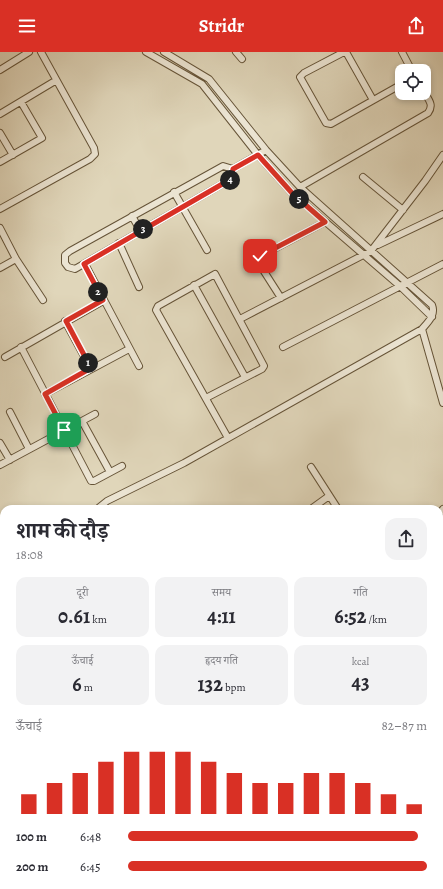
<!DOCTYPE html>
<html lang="hi">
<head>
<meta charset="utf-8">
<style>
	body { margin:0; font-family:Alegreya,"Noto Serif Devanagari",serif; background:#f2f2f3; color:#2b2b33; height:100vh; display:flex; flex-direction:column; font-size:15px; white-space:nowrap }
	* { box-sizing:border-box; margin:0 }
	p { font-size:13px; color:#7c7c81 }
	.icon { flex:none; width:22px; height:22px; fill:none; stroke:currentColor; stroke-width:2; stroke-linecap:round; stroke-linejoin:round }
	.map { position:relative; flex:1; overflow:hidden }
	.side { position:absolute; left:0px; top:453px; width:443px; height:384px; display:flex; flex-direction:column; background:#fff; border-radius:12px 12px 0 0; box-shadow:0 2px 6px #0003 }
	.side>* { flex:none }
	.tools { position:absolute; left:395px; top:12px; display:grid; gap:8px }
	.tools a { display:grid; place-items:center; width:36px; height:36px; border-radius:8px; background:#fff; box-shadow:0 2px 6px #0003; font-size:20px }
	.pin { position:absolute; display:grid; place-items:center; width:34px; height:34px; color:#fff; margin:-17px; border-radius:8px; box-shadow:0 2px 6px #0006 }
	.km { position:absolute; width:20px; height:20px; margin:-10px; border-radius:50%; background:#222; color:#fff; font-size:11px; line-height:20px; text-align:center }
	.round { display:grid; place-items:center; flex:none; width:42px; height:42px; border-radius:12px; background:#f2f2f3 }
	.overview { display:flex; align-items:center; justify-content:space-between; height:68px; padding:0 16px }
	h1 { font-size:22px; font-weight:700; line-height:30px }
	.stats { display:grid; grid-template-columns:repeat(3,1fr); gap:6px; height:68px; padding:4px 16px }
	.stats div { display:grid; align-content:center; border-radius:10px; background:#f2f2f3; text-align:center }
	.stats b { font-size:20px; font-weight:700 }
	.stats small { font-size:11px; font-weight:400 }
	.stats p { font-size:11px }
	.chart { height:112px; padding:8px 16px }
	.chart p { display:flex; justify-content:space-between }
	.chart svg { width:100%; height:72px; margin-top:4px; stroke:#d93025; stroke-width:6 }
	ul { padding:0 16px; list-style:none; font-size:13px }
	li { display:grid; grid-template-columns:64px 48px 1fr; align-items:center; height:30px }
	li i { height:10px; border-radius:5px; background:#d93025 }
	header { display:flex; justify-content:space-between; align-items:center; height:52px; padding:0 16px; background:#d93025; color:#fff; font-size:18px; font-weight:700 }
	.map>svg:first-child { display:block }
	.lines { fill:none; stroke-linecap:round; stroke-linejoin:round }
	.minor-casing { stroke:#665438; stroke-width:8 }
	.minor { stroke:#ebe4d2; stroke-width:6 }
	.route-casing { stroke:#fff; stroke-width:8 }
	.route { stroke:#d93025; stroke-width:5 }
</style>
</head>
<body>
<header><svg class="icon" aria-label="menu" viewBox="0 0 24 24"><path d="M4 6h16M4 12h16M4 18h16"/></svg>Stridr<svg class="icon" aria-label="share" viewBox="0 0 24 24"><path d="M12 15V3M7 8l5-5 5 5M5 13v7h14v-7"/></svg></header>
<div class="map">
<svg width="443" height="837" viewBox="0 0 443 837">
	<rect width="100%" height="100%" fill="#e0d6ba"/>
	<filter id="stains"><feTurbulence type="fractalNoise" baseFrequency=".005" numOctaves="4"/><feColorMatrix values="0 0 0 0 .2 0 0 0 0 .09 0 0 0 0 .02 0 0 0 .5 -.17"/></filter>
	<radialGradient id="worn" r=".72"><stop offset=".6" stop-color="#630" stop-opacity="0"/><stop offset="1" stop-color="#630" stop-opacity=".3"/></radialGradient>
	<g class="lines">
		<!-- minor casing -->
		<g class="minor-casing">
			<path id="minor" d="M146,0L202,32L258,103L292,141L401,235L432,265
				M236,0L242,7
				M344,0L304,21L300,25L326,71L331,72L402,32
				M346,0L373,48
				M402,0L412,19
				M0,18L29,0
				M0,62L55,29
				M0,81L13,103
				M0,110L42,86L21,50
				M233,117L231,127L75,217L68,215L65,211V203L70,199L223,114L233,117L266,98
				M363,125L403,158
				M300,135L428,61C434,53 429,48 424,40
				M174,140L207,198
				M0,157L90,107L95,102L94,96L41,0
				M132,164L140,178
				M0,176L16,207L43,248
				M119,191L139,235
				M378,193L443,162
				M85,212L139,314
				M0,216L16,207
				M194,233L245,325
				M281,246L258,210L257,206L325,170
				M240,267L371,199L425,129L443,103
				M65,269L91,317
				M422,277L443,351
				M21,295L91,429H94L122,414
				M283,295L443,212
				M5,305L103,249
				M45,342L129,297
				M206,346L262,317L264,314L215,222L158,254L156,258L228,386
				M10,360L29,397
				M82,369L110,420
				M0,391L10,408
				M0,413L95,362
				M311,415L338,457
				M97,457L107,449L184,411L422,277C428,270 436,263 432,253L300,135L266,98L209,27L164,0
				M311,457L329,444
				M439,462L443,457
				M0,512L4,510
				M439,542L443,550
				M0,549L4,552
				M439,586L443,584
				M439,637L443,648
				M0,696L4,694
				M0,741L4,739
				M439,747L443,744
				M0,768L4,774
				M439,784L443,787
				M58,833L61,837
				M115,833L118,837
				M297,833L300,837
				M406,833L411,837
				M4,837L10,833
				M99,837L105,833
				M190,837L195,833
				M325,837L330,833"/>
		</g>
		<!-- minor -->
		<use href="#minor" class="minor"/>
	</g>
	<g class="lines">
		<!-- route casing -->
		<g class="route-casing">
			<path id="route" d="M64,378L45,342L91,316L66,269L103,248L84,212L231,127L233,117L258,103L292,141L325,170L260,204"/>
		</g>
		<!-- route -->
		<use href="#route" class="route"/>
	</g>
	<rect width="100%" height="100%" filter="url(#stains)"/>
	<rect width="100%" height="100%" fill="url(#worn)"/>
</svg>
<div class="tools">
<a><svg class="icon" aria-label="locate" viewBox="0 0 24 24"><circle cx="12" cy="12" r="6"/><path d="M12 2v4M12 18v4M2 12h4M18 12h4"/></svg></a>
</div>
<div class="pin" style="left:64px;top:378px;background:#1e9e55"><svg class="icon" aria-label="arrive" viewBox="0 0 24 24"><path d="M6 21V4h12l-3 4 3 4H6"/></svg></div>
<div class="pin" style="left:260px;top:204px;background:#d93025"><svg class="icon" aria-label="check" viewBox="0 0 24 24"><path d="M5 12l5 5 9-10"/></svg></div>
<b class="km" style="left:88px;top:311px">1</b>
<b class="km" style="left:98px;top:240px">2</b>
<b class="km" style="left:143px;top:177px">3</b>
<b class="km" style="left:230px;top:128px">4</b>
<b class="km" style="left:299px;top:147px">5</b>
<section class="side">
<div class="overview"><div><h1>शाम की दौड़</h1><p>18:08</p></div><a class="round"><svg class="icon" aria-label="share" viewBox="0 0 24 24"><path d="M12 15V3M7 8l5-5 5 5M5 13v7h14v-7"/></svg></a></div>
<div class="stats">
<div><p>दूरी</p><b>0.61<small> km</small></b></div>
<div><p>समय</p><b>4:11</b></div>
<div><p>गति</p><b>6:52<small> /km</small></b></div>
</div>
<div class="stats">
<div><p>ऊँचाई</p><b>6<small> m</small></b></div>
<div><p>हृदय गति</p><b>132<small> bpm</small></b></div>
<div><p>kcal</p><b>43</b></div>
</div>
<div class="chart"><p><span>ऊँचाई</span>82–87 m</p>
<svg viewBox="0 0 160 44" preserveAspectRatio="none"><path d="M5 44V32M15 44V25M25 44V19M35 44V12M45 44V6M55 44V6M65 44V6M75 44V12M85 44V19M95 44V25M105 44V25M115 44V19M125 44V19M135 44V25M145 44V32M155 44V38"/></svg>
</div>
<ul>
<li><b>100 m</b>6:48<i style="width:97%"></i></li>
<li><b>200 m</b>6:45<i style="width:100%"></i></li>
</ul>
</section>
</div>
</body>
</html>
